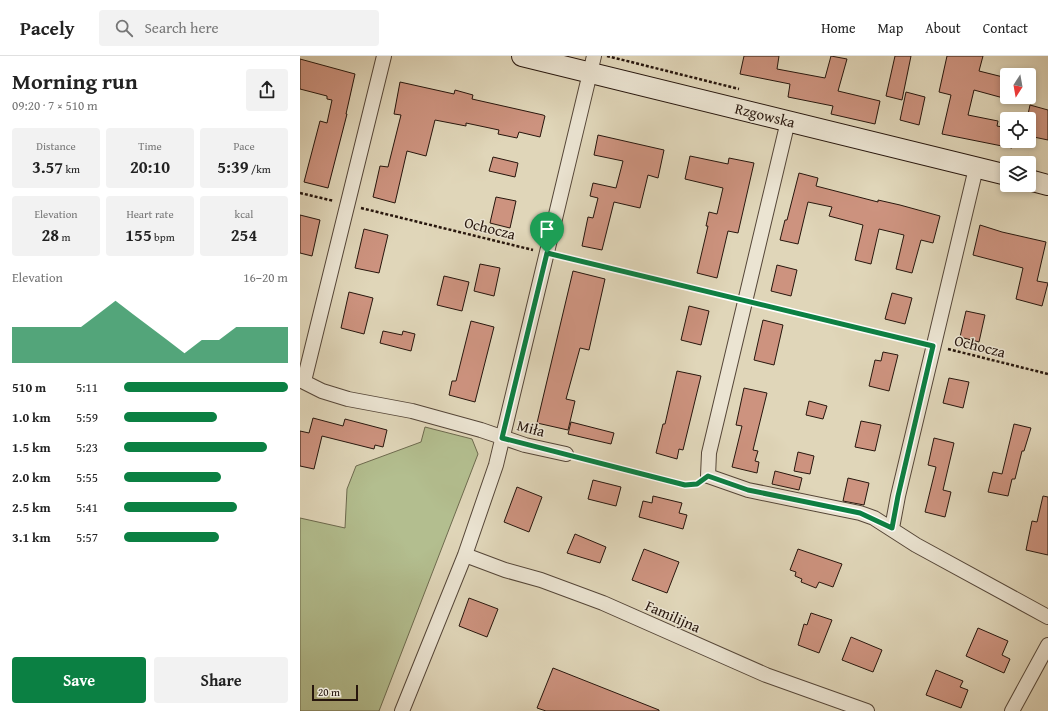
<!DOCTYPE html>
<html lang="en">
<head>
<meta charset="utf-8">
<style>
	body { margin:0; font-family:"Gentium Book Plus",serif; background:#f2f2f2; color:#222; height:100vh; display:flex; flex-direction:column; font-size:15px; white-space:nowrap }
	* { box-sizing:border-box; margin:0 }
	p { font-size:13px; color:#767676 }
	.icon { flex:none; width:22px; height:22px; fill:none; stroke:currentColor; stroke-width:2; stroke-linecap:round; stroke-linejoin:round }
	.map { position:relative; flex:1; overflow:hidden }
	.drawer { display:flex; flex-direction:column; background:#fff; width:300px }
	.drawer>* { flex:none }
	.needle { width:26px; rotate:191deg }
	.tools { position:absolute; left:700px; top:12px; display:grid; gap:8px }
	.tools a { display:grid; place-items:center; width:36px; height:36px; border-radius:4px; background:#fff; box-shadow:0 2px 6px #0003; font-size:20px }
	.scale { position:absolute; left:12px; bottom:10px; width:46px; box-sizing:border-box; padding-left:4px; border:2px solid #27160d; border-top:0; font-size:11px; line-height:14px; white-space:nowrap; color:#27160d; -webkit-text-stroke:3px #ebe4d2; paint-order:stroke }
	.pin { position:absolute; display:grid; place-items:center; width:34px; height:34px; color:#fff; margin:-41px -17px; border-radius:50% 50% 50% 0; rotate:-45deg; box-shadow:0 0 4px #0007 }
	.pin .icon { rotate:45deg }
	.round { display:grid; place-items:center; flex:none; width:42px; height:42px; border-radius:4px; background:#f2f2f2 }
	.headline { display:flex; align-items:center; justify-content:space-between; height:68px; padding:0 12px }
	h1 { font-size:22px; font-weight:700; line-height:30px }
	.stats { display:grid; grid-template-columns:repeat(3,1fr); gap:6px; height:68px; padding:4px 12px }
	.stats div { display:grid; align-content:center; border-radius:4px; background:#f2f2f2; text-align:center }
	.stats b { font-size:17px; font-weight:700 }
	.stats small { font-size:11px; font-weight:400 }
	.stats p { font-size:11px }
	.chart { height:112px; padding:8px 12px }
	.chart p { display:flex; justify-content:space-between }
	.chart svg { width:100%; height:72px; margin-top:4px; fill:#0b8043; opacity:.7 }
	.cta { display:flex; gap:8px; margin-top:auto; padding:8px 12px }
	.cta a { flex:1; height:46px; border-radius:4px; background:#0b8043; color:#fff; font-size:16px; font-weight:700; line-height:46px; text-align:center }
	.cta a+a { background:#f2f2f2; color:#222 }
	ul { padding:0 12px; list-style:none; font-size:13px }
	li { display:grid; grid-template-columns:64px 48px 1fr; align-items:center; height:30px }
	li i { height:10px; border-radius:5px; background:#0b8043 }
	header { display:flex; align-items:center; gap:24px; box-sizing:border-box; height:56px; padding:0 20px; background:#fff; border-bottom:1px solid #e0e0e0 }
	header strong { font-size:19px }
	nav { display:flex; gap:22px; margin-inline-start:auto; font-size:14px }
	.search { width:280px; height:36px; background:#f2f2f2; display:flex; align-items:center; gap:10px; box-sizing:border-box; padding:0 14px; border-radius:4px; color:#767676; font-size:15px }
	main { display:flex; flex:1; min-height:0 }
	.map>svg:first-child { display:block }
	.green { fill:#b3be8f; stroke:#6d6a4e }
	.building { fill:#cd937f; stroke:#27160d }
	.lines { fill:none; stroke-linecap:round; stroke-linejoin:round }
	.minor-casing { stroke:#554638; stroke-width:16 }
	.secondary-casing { stroke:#27160d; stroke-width:22 }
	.path { stroke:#27160d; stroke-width:2.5; stroke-dasharray:3 2; stroke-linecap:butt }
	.minor { stroke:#ebe4d2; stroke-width:14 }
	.secondary { stroke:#ebe4d2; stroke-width:20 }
	.route-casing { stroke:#fff; stroke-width:8 }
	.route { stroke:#0b8043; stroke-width:5 }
	.labels { text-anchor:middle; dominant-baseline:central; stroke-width:3; stroke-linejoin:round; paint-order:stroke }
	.street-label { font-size:15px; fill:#27160d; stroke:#ebe4d2 }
</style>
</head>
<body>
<header>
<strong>Pacely</strong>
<div class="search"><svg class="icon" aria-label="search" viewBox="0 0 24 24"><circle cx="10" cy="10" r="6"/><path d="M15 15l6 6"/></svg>Search here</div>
<nav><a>Home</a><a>Map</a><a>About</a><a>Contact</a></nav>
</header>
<main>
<section class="drawer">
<div class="headline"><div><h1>Morning run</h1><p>09:20 · 7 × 510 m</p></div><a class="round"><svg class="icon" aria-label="share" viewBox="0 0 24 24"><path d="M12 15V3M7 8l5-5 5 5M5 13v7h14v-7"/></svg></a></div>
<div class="stats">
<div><p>Distance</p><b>3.57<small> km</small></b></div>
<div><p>Time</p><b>20:10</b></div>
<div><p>Pace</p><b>5:39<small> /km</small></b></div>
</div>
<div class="stats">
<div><p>Elevation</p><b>28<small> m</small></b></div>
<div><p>Heart rate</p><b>155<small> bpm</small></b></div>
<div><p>kcal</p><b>254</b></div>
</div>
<div class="chart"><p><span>Elevation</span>16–20 m</p>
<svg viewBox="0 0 160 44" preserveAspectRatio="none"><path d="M0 44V22L10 22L20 22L30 22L40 22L50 14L60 6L70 14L80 22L90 30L100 38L110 30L120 30L130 22L140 22L150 22L160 22V44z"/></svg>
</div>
<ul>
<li><b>510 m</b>5:11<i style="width:100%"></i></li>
<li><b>1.0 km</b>5:59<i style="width:57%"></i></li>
<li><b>1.5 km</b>5:23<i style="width:87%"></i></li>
<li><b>2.0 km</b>5:55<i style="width:59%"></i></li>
<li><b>2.5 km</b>5:41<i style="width:69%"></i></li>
<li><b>3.1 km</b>5:57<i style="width:58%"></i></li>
</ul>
<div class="cta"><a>Save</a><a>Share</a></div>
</section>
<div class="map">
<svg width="748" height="655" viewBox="0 0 748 655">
	<rect width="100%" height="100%" fill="#e0d6b9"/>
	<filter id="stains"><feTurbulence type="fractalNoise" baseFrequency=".005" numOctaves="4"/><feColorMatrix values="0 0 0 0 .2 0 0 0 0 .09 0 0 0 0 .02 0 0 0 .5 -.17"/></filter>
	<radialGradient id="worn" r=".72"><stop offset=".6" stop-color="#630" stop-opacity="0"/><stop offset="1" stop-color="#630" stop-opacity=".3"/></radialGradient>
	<!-- green -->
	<path class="green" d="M125,371L172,383L178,398L79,655H0V462L45,472L47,433L56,410L121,386Z"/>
	<!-- building -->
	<path class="building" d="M444,0H479L477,13L525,22L531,0L547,3L538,35L580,45L575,68L531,58L533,50L488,41L490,28L440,18Z
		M595,0H611L602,44L586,40Z
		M647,0H683L679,15L707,22V43L674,34L668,59L698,65L697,70L707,72V85H714L712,92L642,78L651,39L639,36Z
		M0,3L55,18L46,58H47L28,132L4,126L20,65L27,67L32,44L27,43V40L0,33Z
		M100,26L154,38L155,34L173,39L172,43L243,59L245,60L240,81L219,76L217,82L198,78L199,74L166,67V70L135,64L126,100L107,95L95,147L73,141L80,110L88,111L101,59L94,58Z
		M606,36L625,41L619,69L600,64Z
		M730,49L748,54V84L729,80V63H727Z
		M298,79L364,94L358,122L348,119L340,152L314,146L302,194L282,190L288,161L293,162L298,142L290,140L293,127L316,132L323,105L294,99Z
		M390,100L428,108L429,102L454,107L438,177L428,175L417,222L397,217L408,170H406L409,156L417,158L423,132L385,123Z
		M193,101L218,107L215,121L189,115Z
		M499,117L518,122L516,130L578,146V144L600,149L640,160L633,187L621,184L612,217L596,213L604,179L579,173L571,208L555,204L563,169L529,160L532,151L508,146L498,188L480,184L485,164H487Z
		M196,141L216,145L210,172L190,167Z
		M0,159L20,164L12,200L0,197Z
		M680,169L702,176L746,186L737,225L748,227L742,250L716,243L723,212L673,199Z
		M64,173L88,179L79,217L55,212Z
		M180,208L200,212L194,240L174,235Z
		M477,209L497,214L491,240L471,235Z
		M273,215L305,223L289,294L280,292L266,343L275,345L268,374L237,367Z
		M144,220L169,226L162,255L137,249Z
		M49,236L73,242L64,278L41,272Z
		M592,237L612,242L605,268L585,263Z
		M389,250L409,255L401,289L381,284Z
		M666,255L685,259L679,286L660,281Z
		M463,264L483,269L474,309L454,304Z
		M171,265L194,271L175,346L149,339L152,325H156Z
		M83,275L102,279L103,275L115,278L111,295L80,287Z
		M583,296L598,299L589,335L569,330L575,304L581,305Z
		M377,315L401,320L383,394L379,393L377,403L356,397L363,368H365Z
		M649,322L669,326L663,352L643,347Z
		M444,332L467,337L453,394L458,395L455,405L459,406L457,417L432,411L442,370L436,369Z
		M509,345L527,350L523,363L506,359Z
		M13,362L43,370L45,363L87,374L83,391L75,389L74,393L22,380L14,413L0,410V375L9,377Z
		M561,365L581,369L575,395L555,391Z
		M271,366L314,377L311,388L268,378Z
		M714,368L731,372L724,395H722L715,423H712L708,440L688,436L693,416L702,418Z
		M634,382L654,387L643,434L651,436L645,461L625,456L636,411L628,409Z
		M498,396L514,400L510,418L494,415Z
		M475,415L502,422L499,434L472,428Z
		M548,422L569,427L564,449L543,445Z
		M293,424L321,431L316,450L288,443Z
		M217,431L242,441L229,476L204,466Z
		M353,440L382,447L379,457L387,459L383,473L339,461L343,445L352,447Z
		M743,440L748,441V499L726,494L732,465L737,466Z
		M275,478L306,491L300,507L267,497Z
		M344,493L379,506L367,537L332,524Z
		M498,493L542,508L533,531L519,526L516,532L501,526L502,523L495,520L496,516L490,514Z
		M169,542L198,553L187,581L159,570Z
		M511,557L532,564L519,597L498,589L504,568L507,569Z
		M678,572L708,585L702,599L710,603L704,617L666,600Z
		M551,581L582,594L573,616L542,604Z
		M253,612L359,654V655H246L237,652Z
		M636,614L663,625L660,631L668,634L661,652L626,639Z"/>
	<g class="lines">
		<!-- minor casing -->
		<g class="minor-casing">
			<path id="minor" d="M488,65L409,397L408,420L448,434L560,457L574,462L616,489L748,561
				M0,324L22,335L48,343L112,355L181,374L225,389L266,398
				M4,325L84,0
				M592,472L598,440L676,112
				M165,499L205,514L241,524L303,547L466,619L567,655
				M102,655L165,499L196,409L294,0
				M712,655L748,589"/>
		</g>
		<!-- secondary casing -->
		<g class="secondary-casing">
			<path id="secondary" d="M222,0L707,119
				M729,124L748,129"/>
		</g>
		<!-- path -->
		<path class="path" d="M307,0L439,33
			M0,137L34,145
			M61,152L233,194
			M261,201L431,241
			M459,248L620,287
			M648,293L748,318
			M278,402L385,429L398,428"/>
		<!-- minor -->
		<use href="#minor" class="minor"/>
		<!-- secondary -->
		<use href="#secondary" class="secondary"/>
	</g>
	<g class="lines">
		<!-- route casing -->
		<g class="route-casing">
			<path id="route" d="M247,197L633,290L598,440L592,472L560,457L448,434L408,420L397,428L385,429L202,382Z"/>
		</g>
		<!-- route -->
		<use href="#route" class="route"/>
	</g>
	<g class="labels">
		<!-- street labels -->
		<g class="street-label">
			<text transform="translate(465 59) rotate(14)">Rzgowska</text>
			<text transform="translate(190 172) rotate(14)">Ochocza</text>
			<text transform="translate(680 290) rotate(14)">Ochocza</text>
			<text transform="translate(231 372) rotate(15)">Miła</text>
			<text transform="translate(373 560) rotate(24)">Familijna</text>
		</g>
	</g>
	<rect width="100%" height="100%" filter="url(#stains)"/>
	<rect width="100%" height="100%" fill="url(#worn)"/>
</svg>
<div class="tools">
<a><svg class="needle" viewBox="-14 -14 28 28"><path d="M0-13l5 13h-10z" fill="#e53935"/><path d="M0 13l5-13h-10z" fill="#767676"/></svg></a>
<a><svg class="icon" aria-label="locate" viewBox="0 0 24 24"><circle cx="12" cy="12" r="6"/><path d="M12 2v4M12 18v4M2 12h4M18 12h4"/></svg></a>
<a><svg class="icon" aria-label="layers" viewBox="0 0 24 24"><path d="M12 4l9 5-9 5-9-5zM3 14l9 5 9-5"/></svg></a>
</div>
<div class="scale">20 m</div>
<div class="pin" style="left:247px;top:197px;background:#1e9e55"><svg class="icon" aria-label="arrive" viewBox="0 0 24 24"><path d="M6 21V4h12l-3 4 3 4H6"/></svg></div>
</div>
</main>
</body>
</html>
